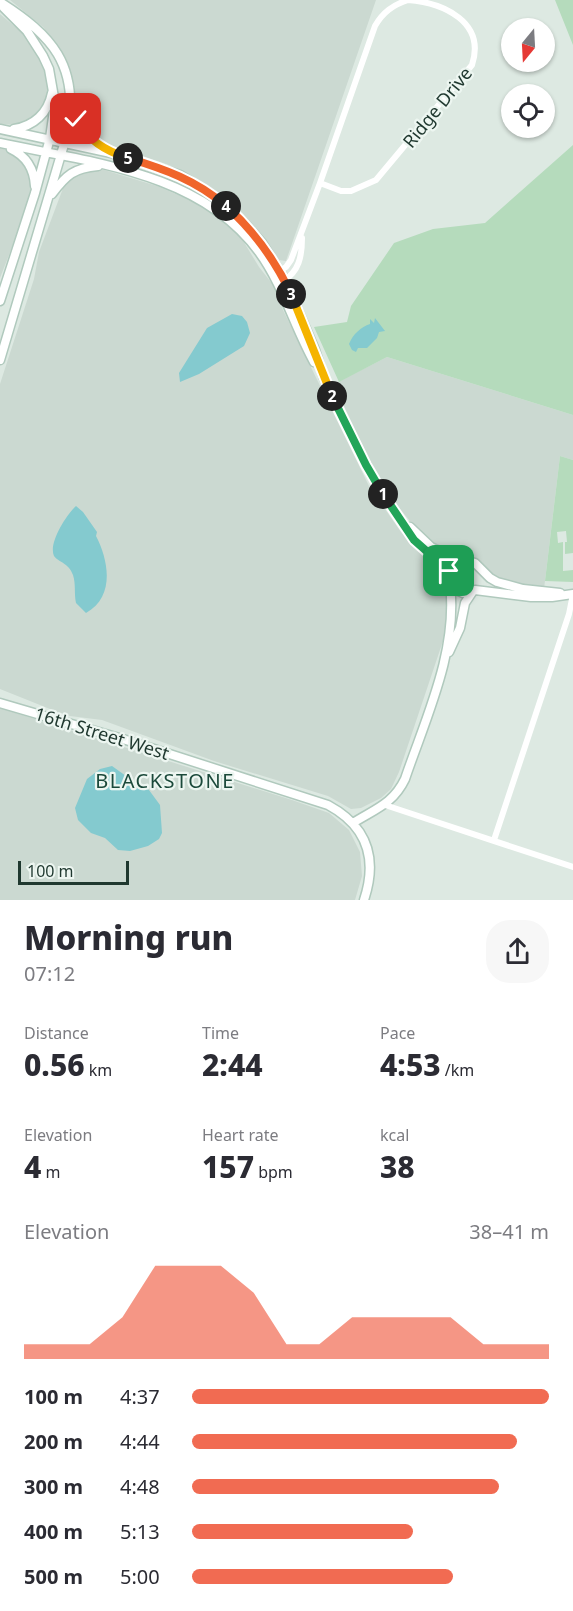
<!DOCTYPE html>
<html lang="en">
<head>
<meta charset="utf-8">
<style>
	body { margin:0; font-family:"Noto Sans",sans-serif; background:#f7f7f7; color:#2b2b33; height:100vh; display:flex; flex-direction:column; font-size:22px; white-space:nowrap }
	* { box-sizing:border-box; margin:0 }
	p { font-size:20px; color:#7c7c81 }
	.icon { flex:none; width:33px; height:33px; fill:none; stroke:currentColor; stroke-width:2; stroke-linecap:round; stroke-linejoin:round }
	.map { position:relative; height:900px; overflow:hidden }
	.sheet { display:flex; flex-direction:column; background:#fff; flex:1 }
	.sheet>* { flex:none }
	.needle { width:39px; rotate:198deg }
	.buttons { position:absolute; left:501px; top:18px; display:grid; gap:12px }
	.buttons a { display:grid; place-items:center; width:54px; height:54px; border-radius:50%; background:#fff; box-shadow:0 2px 4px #0004; font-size:30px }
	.scale { position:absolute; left:18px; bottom:15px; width:111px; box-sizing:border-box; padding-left:6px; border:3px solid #1f382f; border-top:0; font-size:16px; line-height:21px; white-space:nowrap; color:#1f382f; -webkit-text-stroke:4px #edf6f1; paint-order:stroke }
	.pin { position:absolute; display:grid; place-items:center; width:51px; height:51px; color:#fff; margin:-26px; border-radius:12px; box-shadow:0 3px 9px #0006 }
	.km { position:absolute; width:30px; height:30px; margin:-15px; border-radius:50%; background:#222; color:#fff; font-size:16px; line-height:30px; text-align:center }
	.round { display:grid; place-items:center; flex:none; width:63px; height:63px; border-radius:24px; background:#f7f7f7 }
	.summary { display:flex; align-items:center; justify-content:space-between; height:102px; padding:0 24px }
	h1 { font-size:33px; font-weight:800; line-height:45px }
	.stats { display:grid; grid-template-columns:repeat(3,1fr); gap:9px; height:102px; padding:6px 24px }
	.stats div { display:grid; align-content:center }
	.stats b { font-size:30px; font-weight:800 }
	.stats small { font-size:16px; font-weight:400 }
	.stats p { font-size:16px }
	.chart { height:168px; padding:12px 24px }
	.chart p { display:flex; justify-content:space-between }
	.chart svg { width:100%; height:108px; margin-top:6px; fill:#f16b52; opacity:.7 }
	ul { padding:0 24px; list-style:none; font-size:20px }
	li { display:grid; grid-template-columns:96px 72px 1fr; align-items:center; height:45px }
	li i { height:15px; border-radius:8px; background:#f16b52 }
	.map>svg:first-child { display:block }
	.built { fill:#cbd9d1 }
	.green { fill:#b5dbbc }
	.water { fill:#84cacf }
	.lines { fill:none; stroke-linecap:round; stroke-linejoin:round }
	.secondary-casing { stroke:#b0c9bd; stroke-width:11 }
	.street { stroke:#fff; stroke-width:6 }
	.secondary { stroke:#fff; stroke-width:8 }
	.split-1-casing { stroke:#fff; stroke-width:12 }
	.split-2-casing { stroke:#fff; stroke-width:12 }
	.split-3-casing { stroke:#fff; stroke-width:12 }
	.split-4-casing { stroke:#fff; stroke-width:12 }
	.split-5-casing { stroke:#fff; stroke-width:12 }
	.split-6-casing { stroke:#fff; stroke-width:12 }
	.split-1 { stroke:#22a559; stroke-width:8 }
	.split-2 { stroke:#22a559; stroke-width:8 }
	.split-3 { stroke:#f5b400; stroke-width:8 }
	.split-4 { stroke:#f0652b; stroke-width:8 }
	.split-5 { stroke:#f0652b; stroke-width:8 }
	.split-6 { stroke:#f5b400; stroke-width:8 }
	.labels { text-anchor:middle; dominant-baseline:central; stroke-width:4.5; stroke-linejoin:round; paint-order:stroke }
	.street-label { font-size:18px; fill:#1f382f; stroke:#edf6f1 }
	.neighbourhood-label { font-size:20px; letter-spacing:1.5px; fill:#1b493a; stroke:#edf6f1 }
</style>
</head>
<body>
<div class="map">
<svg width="573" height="900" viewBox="0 0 573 900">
	<rect width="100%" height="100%" fill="#dde9e2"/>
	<!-- built -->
	<path class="built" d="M10,0H376L286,261L279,260L262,236L243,215L207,185L169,165L110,145L94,136L84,124L76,107L71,75L58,46L43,27Z
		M0,14L26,36L42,63L48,86L47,98L40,111L23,123L16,125L0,124Z
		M0,148L10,151L20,159L28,170L31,187L23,219L0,278Z
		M101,169L157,186L197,203L223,220L242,239L259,267L274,286L283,310L369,486L401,532L435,563L445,581L448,597L447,629L399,772L391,789L381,798L361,808L351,809L328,796L214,761L102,720L70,716L55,711L0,689V384L34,279L39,252L65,183L76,174L89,170Z
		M387,357L573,415V460L560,456L544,589L525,587L498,580L473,558L454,554L435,546L419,532L396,504L372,466L334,384Z
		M0,708L292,800L329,813L349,830L360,852L362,876L355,900H0Z"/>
	<!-- green -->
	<path class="green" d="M555,0H573V45Z
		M573,145V415L387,357L339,382L314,327L347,322L351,306L394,243L433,229L485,223Z
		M560,456L573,460V553L565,554V542H567L566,531L557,532L558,543L563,542V571L573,570V582L545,581Z"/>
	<!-- water -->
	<path class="water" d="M232,314L242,316L247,322L250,333L244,346L199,374L180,382L179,373L207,328Z
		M375,318L385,331L379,332L377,338L367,348H358L356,352L352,350L349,344C353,334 361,327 370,324V319L374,323Z
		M76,506L83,512L97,532L96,536C109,561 115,597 86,613L76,603C74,594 76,584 73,575C69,563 58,562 54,556C48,543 67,514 76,506Z
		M112,766L133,781L149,790L160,805L162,833L159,839L148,846L130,851L118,850L105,838L91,833L78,820L75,808L87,779L100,769Z"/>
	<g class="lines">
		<!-- secondary casing -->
		<g class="secondary-casing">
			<path id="secondary" d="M0,2C52,35 79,65 68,131L0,360
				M73,109C79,128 89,140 106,150
				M0,129L111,153L180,175L217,198L247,226L262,243L285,280L315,350L324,378L371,474L414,540L440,563L449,576L454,589L463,593L475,590L531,597H552L573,594
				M14,129C34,126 48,113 52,93
				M0,143C89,162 201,172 259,252C283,285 294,326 314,362
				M11,149C26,156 34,169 35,186
				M52,194C66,175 74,168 98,166
				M0,301L35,193L50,138L55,103L49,69L43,56L27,31L4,8
				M410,527L431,547L447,555L475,563L490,578L497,582L523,589L560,593
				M449,652L460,628L465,603L473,591
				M0,703L126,740L328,805C367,826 378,858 364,900
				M353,823C375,809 393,804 405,779C426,717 458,651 450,584"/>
		</g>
		<!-- street -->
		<path class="street" d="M408,0C444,3 486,22 472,65L376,180L351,191H341L320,183L375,26C383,12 393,5 408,0Z
			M276,273L286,267L291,260L320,183
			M283,281C299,272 302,256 302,238
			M385,805L573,867
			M494,840L569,614L573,594"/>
		<!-- secondary -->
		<use href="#secondary" class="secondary"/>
	</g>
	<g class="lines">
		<!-- split-1 casing -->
		<g class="split-1-casing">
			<path id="split-1" d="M383,494L414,540L440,563L449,576V571"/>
		</g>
		<!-- split-2 casing -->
		<g class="split-2-casing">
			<path id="split-2" d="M332,396L366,465L383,494"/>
		</g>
		<!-- split-3 casing -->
		<g class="split-3-casing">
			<path id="split-3" d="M291,294L332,396"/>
		</g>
		<!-- split-4 casing -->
		<g class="split-4-casing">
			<path id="split-4" d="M226,206C254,231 275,260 291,294"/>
		</g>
		<!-- split-5 casing -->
		<g class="split-5-casing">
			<path id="split-5" d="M128,158C164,169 196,180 226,206"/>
		</g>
		<!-- split-6 casing -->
		<g class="split-6-casing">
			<path id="split-6" d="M76,119C88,140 105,151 128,158"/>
		</g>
		<!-- split-1 -->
		<use href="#split-1" class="split-1"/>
		<!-- split-2 -->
		<use href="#split-2" class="split-2"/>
		<!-- split-3 -->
		<use href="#split-3" class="split-3"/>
		<!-- split-4 -->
		<use href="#split-4" class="split-4"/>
		<!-- split-5 -->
		<use href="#split-5" class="split-5"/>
		<!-- split-6 -->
		<use href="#split-6" class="split-6"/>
	</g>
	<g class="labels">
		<!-- street labels -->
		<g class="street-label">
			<text transform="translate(437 107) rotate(-51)">Ridge Drive</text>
			<text transform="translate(102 733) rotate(17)">16th Street West</text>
		</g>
		<!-- neighbourhood labels -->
		<g class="neighbourhood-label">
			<text x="165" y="780">BLACKSTONE</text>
		</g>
	</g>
</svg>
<div class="buttons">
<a><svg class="needle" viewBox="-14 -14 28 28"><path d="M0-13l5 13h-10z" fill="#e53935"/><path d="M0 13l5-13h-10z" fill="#7c7c81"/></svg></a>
<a><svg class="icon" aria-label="locate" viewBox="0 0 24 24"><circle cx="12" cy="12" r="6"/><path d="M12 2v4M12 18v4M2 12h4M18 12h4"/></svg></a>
</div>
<div class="scale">100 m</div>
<div class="pin" style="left:449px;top:571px;background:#1e9e55"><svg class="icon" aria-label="arrive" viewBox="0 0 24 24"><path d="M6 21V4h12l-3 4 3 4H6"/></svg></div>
<div class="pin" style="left:76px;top:119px;background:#d93025"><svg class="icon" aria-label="check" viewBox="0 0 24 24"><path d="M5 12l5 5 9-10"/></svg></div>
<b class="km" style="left:383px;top:494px">1</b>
<b class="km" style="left:332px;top:396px">2</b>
<b class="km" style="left:291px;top:294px">3</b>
<b class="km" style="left:226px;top:206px">4</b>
<b class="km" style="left:128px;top:158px">5</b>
</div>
<section class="sheet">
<div class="summary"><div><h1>Morning run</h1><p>07:12</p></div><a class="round"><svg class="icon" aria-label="share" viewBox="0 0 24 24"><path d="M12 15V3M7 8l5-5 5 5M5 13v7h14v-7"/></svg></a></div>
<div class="stats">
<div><p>Distance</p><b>0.56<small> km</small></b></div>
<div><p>Time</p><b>2:44</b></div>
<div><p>Pace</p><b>4:53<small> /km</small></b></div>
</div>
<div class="stats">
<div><p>Elevation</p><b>4<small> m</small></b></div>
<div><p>Heart rate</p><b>157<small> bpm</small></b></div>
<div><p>kcal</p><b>38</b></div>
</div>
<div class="chart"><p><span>Elevation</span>38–41 m</p>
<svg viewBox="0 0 160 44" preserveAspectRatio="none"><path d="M0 44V38L10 38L20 38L30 27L40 6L50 6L60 6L70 17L80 38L90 38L100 27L110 27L120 27L130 27L140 38L150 38L160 38V44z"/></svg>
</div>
<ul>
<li><b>100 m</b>4:37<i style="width:100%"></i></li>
<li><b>200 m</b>4:44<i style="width:91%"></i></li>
<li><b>300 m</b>4:48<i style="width:86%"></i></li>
<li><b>400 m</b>5:13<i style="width:62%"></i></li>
<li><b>500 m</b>5:00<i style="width:73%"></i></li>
</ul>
</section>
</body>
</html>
